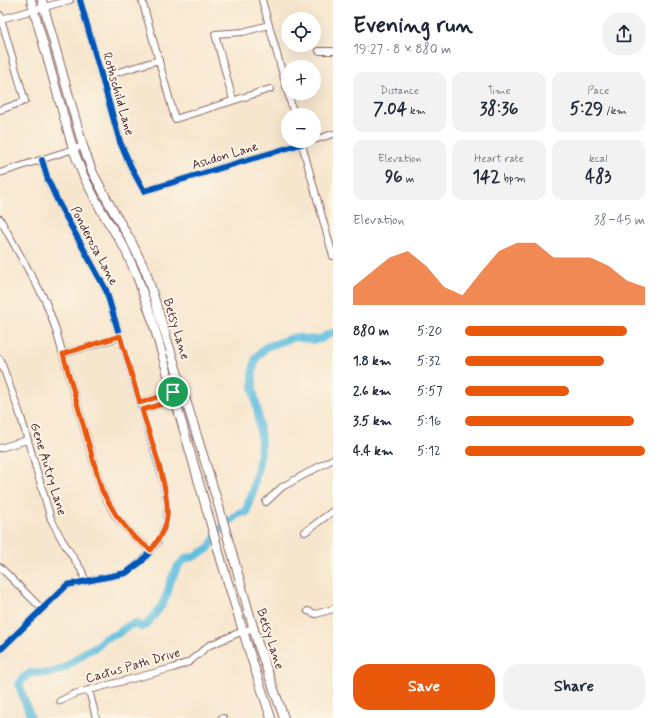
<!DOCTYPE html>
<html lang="en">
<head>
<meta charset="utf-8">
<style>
	body { margin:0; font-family:Mynerve,sans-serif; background:#f2f2f3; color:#1f2937; height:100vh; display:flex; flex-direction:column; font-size:15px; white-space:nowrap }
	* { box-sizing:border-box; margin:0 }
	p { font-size:13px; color:#747a83 }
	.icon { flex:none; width:22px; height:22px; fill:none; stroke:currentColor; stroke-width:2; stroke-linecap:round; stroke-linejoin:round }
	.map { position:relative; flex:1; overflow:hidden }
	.side { display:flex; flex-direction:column; background:#fff; width:332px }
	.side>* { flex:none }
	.fabs { position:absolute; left:281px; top:12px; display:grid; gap:8px }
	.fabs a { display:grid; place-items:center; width:40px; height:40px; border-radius:50%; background:#fff; box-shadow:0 4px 16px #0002; font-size:20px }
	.pin { position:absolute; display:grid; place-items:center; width:34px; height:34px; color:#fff; margin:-17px; border:2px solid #fff; border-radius:50%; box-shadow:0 1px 4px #0007 }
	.round { display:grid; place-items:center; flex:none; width:42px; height:42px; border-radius:16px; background:#f2f2f3 }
	.head { display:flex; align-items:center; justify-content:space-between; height:68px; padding:0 20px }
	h1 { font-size:22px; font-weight:700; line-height:30px }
	.figures { display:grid; grid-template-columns:repeat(3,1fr); gap:6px; height:68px; padding:4px 20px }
	.figures div { display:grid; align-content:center; border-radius:10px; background:#f2f2f3; text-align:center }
	.figures b { font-size:17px; font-weight:700 }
	.figures small { font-size:11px; font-weight:400 }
	.figures p { font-size:11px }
	.chart { height:112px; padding:8px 20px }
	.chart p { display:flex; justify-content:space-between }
	.chart svg { width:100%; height:72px; margin-top:4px; fill:#ea580c; opacity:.7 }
	.action { display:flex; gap:8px; margin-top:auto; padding:8px 20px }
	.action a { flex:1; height:46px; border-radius:16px; background:#ea580c; color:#fff; font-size:16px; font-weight:700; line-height:46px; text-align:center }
	.action a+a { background:#f2f2f3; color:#1f2937 }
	ul { padding:0 20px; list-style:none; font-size:13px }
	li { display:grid; grid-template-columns:64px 48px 1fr; align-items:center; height:30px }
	li i { height:10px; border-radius:5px; background:#ea580c }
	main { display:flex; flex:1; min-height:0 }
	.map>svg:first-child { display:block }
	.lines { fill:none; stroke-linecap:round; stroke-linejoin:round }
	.river { stroke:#61bedf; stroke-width:8 }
	.minor-casing { stroke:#876564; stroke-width:8 }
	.major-casing { stroke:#876564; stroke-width:10 }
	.minor { stroke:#fff; stroke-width:6 }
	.major { stroke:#fff; stroke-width:8 }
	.cycleway-casing { stroke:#fcf5e5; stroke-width:8 }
	.cycleway { stroke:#0057b8; stroke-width:6 }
	.route-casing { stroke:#fff; stroke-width:8 }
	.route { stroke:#ea580c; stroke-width:5 }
	.labels { text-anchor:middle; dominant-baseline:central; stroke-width:4; stroke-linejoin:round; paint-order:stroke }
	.street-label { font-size:13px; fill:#4a1f2b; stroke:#fcf5e5 }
</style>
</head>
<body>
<main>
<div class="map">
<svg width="333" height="718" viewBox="0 0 333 718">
	<rect width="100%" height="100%" fill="#fcf5e5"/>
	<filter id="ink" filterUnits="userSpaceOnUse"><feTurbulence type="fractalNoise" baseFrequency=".025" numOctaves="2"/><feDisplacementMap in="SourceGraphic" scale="8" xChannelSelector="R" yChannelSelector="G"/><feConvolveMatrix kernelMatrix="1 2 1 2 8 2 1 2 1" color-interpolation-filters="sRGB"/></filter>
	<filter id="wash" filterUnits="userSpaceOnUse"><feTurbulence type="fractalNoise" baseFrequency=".012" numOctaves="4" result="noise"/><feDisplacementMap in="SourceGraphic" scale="16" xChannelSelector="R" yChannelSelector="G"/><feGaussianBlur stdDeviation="0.9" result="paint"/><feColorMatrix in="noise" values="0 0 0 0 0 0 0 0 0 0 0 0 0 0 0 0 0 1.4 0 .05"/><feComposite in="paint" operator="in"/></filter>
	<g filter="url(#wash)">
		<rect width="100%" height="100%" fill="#f7e6ce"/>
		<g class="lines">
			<!-- river -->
			<path class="river" d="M31,718L19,685L23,678L31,673H51L63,669L87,651L98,646L103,639L117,634L128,626L136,623L141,627L146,625L162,605L168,592L170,582L178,566L186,558L193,557L208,549L219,531L233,518L239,513L247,512L248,503L252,494L260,457L261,442L258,413L253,388V371L256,358L266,347L295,337L313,340L321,339L333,332"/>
		</g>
	</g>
	<g filter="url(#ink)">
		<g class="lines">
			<!-- minor casing -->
			<g class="minor-casing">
				<path id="minor" d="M80,0L120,142L131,167L144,191L311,141
					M142,0L175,119L270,89
					M262,0L288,93
					M0,15L25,101L0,110
					M1,19L70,0
					M319,51H333
					M102,77L159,60
					M288,93L294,115
					M233,100L215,34L243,32L269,25
					M314,140L333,134
					M301,141L333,256
					M0,173L83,146
					M0,219L45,300L55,327L102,491L115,515L134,537L151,550
					M63,354L120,337
					M0,359L21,417L51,519L62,540L82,571L85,581
					M140,403L173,392L183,394
					M142,410L175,400L178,397
					M0,448L27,440
					M266,502L282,487L333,459
					M305,532L333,511
					M0,567L42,609
					M308,611L316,614L333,609
					M0,650L67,585L126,573L142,561L158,542L166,522L167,505L163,482L106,290L59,204L48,180L42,160
					M89,690L96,718
					M60,701L74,694L173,668L189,662L208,646L243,631L254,628
					M222,718H223"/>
			</g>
			<!-- major casing -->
			<g class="major-casing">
				<path id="major" d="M31,0L73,149L83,175L102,212L124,247L137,276L152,319L222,563L251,657L271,718
					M42,0L83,146L92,171L111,207L131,241L146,272L217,500L258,644L284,718"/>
			</g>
			<!-- minor -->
			<use href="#minor" class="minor"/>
			<!-- major -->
			<use href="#major" class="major"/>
			<!-- cycleway casing -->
			<g class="cycleway-casing">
				<path id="cycleway" d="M80,0L120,142L131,167L144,191L311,141
					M0,650L67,585L126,573L142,561L158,542L166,522L167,505L163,482L106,290L59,204L48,180L42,160"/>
			</g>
			<!-- cycleway -->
			<use href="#cycleway" class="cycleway"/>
		</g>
	</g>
	<g class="lines" filter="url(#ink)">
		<!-- route casing -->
		<g class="route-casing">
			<path id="route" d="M120,336L140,403L173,392L176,400L142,410C150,437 173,497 166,523C163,533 157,542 151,550L134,537L116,515L102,491L63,354Z"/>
		</g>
		<!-- route -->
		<use href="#route" class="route"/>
	</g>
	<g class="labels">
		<!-- street labels -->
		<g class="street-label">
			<text transform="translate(118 94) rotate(74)">Rothschild Lane</text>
			<text transform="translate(225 156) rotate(-17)">Ashdon Lane</text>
			<text transform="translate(94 246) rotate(62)">Ponderosa Lane</text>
			<text transform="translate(176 329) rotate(73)">Betsy Lane</text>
			<text transform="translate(48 469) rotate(73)">Gene Autry Lane</text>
			<text transform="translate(270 639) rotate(72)">Betsy Lane</text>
			<text transform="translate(133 666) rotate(-16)">Cactus Path Drive</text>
		</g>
	</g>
</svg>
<div class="fabs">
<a><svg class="icon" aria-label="locate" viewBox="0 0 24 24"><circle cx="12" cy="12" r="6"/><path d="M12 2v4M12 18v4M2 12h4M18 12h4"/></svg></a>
<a>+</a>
<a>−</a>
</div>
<div class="pin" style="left:173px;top:392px;background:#1e9e55"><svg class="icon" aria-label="arrive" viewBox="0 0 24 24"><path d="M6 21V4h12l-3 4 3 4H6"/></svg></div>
</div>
<section class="side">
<div class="head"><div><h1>Evening run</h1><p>19:27 · 8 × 880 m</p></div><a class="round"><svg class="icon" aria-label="share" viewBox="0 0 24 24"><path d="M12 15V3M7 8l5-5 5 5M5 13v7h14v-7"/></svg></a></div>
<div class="figures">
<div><p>Distance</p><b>7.04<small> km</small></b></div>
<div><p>Time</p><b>38:36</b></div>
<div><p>Pace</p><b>5:29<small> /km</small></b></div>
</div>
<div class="figures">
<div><p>Elevation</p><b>96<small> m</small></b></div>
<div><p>Heart rate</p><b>142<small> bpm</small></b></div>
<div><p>kcal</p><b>483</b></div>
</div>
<div class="chart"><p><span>Elevation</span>38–45 m</p>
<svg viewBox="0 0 160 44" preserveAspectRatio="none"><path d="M0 44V33L10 24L20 15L30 11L40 20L50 33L60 38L70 24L80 11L90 6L100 6L110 15L120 15L130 15L140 20L150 29L160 33V44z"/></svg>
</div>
<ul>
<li><b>880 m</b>5:20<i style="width:90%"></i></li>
<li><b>1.8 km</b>5:32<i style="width:77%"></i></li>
<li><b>2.6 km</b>5:57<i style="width:58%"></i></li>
<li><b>3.5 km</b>5:16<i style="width:94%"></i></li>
<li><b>4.4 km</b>5:12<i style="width:100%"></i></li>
</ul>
<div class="action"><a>Save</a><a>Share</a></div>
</section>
</main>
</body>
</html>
